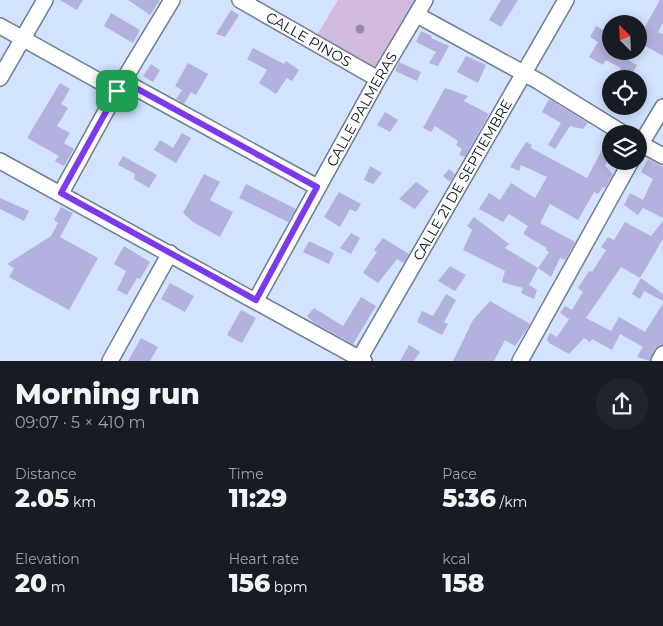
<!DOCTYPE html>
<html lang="en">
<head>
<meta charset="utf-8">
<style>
	body { margin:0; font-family:Montserrat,sans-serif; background:#20242c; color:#f1f3f6; height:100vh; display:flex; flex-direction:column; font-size:19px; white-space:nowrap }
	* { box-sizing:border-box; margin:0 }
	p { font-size:16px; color:#9ea1a6 }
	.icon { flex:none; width:28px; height:28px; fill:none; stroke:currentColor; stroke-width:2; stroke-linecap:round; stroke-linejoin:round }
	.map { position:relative; height:361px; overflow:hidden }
	.sheet { display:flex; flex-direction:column; background:#171b24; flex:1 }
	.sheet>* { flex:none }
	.needle { width:32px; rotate:336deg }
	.controls { position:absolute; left:602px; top:15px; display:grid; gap:10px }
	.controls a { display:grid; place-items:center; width:45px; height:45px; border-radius:50%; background:#171b24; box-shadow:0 2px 12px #0003; font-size:25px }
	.pin { position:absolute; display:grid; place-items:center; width:42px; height:42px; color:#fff; margin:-21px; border-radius:10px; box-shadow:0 2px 8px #0006 }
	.round { display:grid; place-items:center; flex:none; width:52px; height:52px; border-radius:26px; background:#20242c }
	.head { display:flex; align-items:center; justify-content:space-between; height:85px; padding:0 15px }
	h1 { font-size:28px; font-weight:800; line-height:38px }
	.figures { display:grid; grid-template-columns:repeat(3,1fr); gap:8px; height:85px; padding:5px 15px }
	.figures div { display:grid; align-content:center }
	.figures b { font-size:25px; font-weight:800 }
	.figures small { font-size:14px; font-weight:400 }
	.figures p { font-size:14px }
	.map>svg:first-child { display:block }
	.green { fill:#d2bbdf }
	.building { fill:#b3b1dd }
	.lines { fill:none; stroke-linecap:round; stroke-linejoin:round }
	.minor-casing { stroke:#6d7d95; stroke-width:18 }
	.minor { stroke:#fff; stroke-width:15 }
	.tree { fill:#968ab3 }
	.route-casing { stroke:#fff; stroke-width:10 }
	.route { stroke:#7c3aed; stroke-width:6 }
	.labels { text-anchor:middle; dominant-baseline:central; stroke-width:4; stroke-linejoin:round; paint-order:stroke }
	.street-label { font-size:14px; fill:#090f18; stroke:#fff }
</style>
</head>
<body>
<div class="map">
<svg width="663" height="361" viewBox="0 0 663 361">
	<rect width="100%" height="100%" fill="#d2e3fe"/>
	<!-- green -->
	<path class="green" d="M338,0H418L379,65L372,67L316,37Z"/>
	<!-- building -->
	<path class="building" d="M60,0H83L77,10Z
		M128,0H160L150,15Z
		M501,0H518L501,27L489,20Z
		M660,0H663V23L658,32L663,34V56L639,42V37Z
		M231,10L239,15L225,37L216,34Z
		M111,13L140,30L133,43L104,26Z
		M596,26L605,31L603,36L611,41V51L637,65L630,78L619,71L621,68L606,60L603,65L589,57L598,42L590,37Z
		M421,31L432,36L431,38L449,46L438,66L429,63L436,52L416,42Z
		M253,48L284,64L286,61L299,70L292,81L287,78L276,94L259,83L267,70L247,59Z
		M466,56L486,65L478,83L457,72Z
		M399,62L421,72L417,81L395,71Z
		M188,63L208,74L196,95L191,92L184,104L176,99L182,90L175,86Z
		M151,64L160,70L153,82L143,76Z
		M60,83L70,89L61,104L68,108L57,126L70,133L64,143L74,149L64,166L55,161L59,156L27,138Z
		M445,88L468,96L464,101L489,114L465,157L459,155L462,149L456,145L458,141L435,126L431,132L423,128Z
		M549,99L588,123L583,129L570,126L555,149L548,145L561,123L542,112Z
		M385,112L398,120L390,132L377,125Z
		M182,133L191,138L176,163L154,150L160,140L173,148Z
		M526,142L532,145L531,148L587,178L602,150L611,155L605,166L613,174L605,188L603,187L598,194L594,192L578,220L550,204L540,223L575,242L565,260L560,258L551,277L538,268L549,252L546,250L547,248L523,234L528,226L509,214L503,222L479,209L489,193L500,200L511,183L535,198L547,177L521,165L519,171L510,167Z
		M123,156L157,175L149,188L134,179L135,174L118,165Z
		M648,159L663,167V218L643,208L638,215L624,205L630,193L643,200L653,179L641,172Z
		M370,166L382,173L373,184L364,180Z
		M449,169L455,174L450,182L443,176Z
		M204,174L220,182L210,200L233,212L220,237L193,222L183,213Z
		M416,182L429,191L415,209L399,199Z
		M246,184L296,209L288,222L239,198Z
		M339,192L361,204L356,212L350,209L340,227L324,217Z
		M0,198L29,211L24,221L0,209Z
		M61,207L73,213L60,237L98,258L69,310L9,277L14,268L7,264L51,236L58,223L54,220Z
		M474,217L509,244L505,248L538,268L529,285L537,290L534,299L521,293L523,288L502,282L505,271L463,250L472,230L467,226Z
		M663,221V239L640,278L621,267L586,318L611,331L619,317L645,332L663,303V345L655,349L650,361L637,357L643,347L620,334L612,350L592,339L590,342L584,338L569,354L549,343L547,339L550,333L557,337L569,319L560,313L565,306L572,310L583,292L578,288L589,271L592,272L606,250L601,247L608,237L614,240L625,222L651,236Z
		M351,233L360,238L351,254L340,248Z
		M383,238L409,254L404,263L397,259L378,283L363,273L377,252L374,250Z
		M309,241L334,253L329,264L303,252Z
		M124,246L150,262L140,279L137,278L127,295L117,290L126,271L114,264Z
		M450,266L466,275L455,291L438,281Z
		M641,278L663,294V301L644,291L640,299L632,294Z
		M170,283L194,296L185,312L161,299Z
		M446,294L456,300L444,322L448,324L442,335L417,322L422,311L433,316Z
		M361,297L376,306L353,344L313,322L307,316L314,308L343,326Z
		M490,301L530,324L523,335L515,346L505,340L494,361H453L473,320Z
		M241,310L256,318L242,343L227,335Z
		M141,338L158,347L150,361H128Z
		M409,345L420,352L414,361H400Z"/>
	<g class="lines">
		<!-- minor casing -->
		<g class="minor-casing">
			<g id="minor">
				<path id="s1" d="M240,0L378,79"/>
				<path d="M417,15L538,81L624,134"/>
				<path d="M0,26L117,91"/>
				<path d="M0,78L45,0"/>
				<path d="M123,81L317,187"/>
				<path d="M639,143L663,156"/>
				<path d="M639,147L663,107"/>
				<path d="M0,161L364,361"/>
				<path d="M61,193L117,91L172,0"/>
				<path id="s2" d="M256,300L378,79L425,0"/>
				<path d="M110,361L170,253"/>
				<path id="s3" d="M358,361L566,0"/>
				<path d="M520,361L631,161"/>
				<path d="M659,361L663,354"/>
			</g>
		</g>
		<!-- minor -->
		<use href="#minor" class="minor"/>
	</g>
	<!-- trees -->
	<circle class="tree" cx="360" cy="29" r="4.5"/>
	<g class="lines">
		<!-- route casing -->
		<g class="route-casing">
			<path id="route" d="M123,81L317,187L256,300L61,193Z"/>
		</g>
		<!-- route -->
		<use href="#route" class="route"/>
	</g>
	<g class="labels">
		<!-- street labels -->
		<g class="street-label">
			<text stroke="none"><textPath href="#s1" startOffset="79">CALLE PINOS</textPath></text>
			<text stroke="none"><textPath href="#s2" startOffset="218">CALLE PALMERAS</textPath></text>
			<text stroke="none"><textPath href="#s3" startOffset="209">CALLE 21 DE SEPTIEMBRE</textPath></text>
		</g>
	</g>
</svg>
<div class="controls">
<a><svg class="needle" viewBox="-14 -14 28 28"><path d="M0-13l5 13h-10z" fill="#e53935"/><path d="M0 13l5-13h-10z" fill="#9ea1a6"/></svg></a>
<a><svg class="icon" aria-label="locate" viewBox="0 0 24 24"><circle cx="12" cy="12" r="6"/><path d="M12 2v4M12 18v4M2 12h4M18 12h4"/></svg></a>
<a><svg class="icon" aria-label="layers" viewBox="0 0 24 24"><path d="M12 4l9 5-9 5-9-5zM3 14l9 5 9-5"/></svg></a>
</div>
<div class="pin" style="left:117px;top:91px;background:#1e9e55"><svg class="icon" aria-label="arrive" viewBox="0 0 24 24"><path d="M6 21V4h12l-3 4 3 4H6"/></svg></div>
</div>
<section class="sheet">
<div class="head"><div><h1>Morning run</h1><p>09:07 · 5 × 410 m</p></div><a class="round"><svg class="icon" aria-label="share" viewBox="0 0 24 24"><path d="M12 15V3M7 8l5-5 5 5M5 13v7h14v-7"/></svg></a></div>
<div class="figures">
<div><p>Distance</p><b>2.05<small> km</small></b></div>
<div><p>Time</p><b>11:29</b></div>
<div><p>Pace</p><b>5:36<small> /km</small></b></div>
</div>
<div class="figures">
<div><p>Elevation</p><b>20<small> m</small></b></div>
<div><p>Heart rate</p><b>156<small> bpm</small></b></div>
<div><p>kcal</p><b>158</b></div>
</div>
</section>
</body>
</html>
